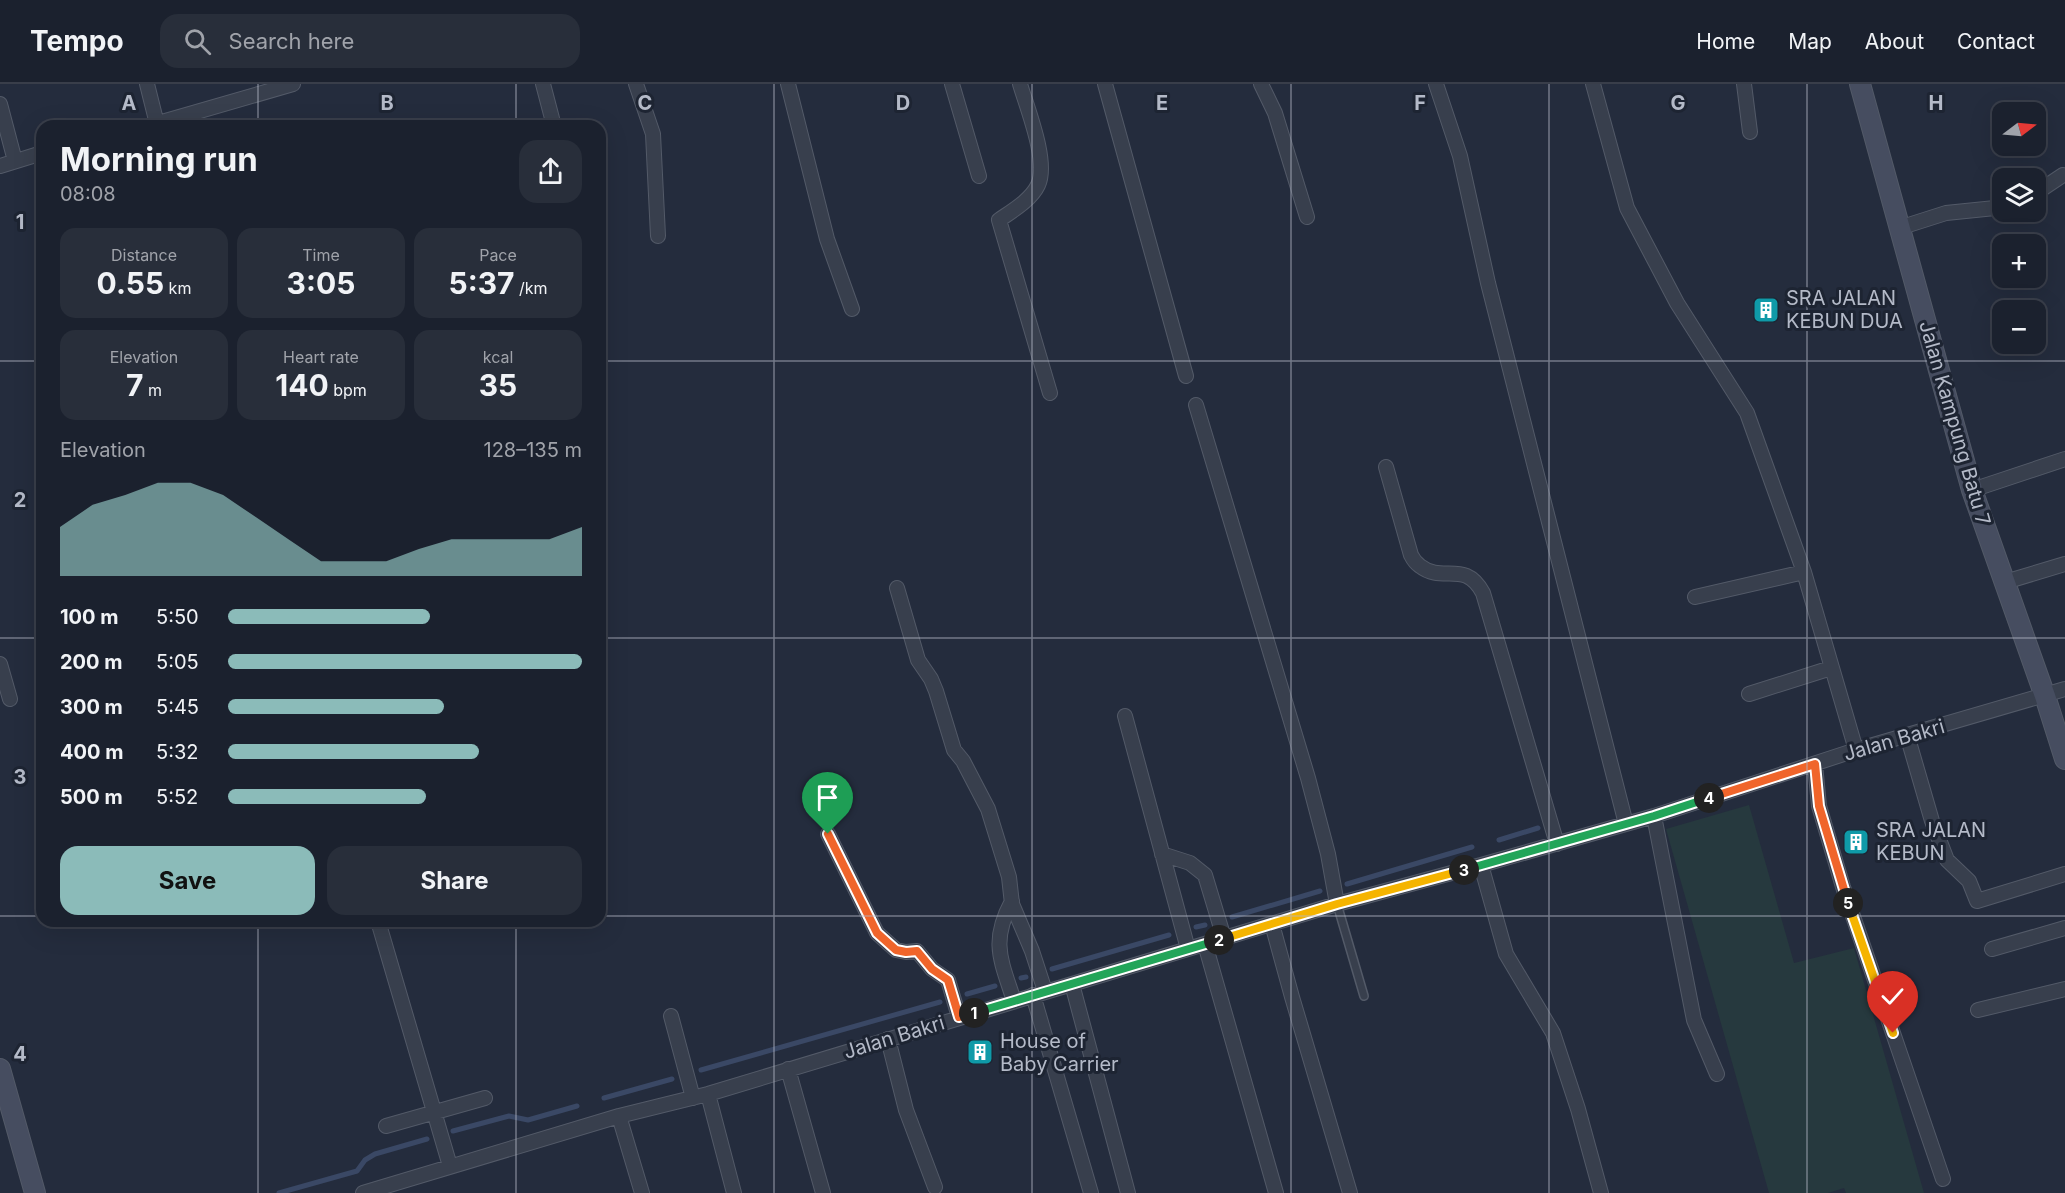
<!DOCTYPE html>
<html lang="en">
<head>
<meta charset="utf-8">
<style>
	body { margin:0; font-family:Inter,sans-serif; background:#282e3a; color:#f1f3f6; height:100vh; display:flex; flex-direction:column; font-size:22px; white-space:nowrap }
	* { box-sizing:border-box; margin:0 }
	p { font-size:20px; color:#a0a3aa }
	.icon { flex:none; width:33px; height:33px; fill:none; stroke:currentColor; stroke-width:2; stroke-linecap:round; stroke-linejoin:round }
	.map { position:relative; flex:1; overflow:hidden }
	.sheet { position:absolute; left:36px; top:36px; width:570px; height:807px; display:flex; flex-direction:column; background:#1b212e; border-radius:18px; box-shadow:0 6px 24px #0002,0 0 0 2px #393e4a }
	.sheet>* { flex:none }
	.needle { width:39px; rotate:74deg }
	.tools { position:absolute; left:1992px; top:18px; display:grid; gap:12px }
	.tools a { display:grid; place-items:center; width:54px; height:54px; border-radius:12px; background:#1b212e; box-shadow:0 6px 24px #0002,0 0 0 2px #393e4a; font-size:30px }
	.pin { position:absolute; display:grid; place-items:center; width:51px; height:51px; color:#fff; margin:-62px -26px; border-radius:50% 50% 50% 0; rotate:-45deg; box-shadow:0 0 6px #0007 }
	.pin .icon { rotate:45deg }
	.km { position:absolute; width:30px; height:30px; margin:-15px; border-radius:50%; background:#222; color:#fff; font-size:16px; line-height:30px; text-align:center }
	.round { display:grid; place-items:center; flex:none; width:63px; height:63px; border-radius:18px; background:#282e3a }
	.summary { display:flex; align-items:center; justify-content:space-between; height:102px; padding:0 24px }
	h1 { font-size:33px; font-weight:700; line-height:45px }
	.figures { display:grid; grid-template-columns:repeat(3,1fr); gap:9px; height:102px; padding:6px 24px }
	.figures div { display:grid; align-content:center; border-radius:15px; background:#282e3a; text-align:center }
	.figures b { font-size:30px; font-weight:700 }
	.figures small { font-size:16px; font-weight:400 }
	.figures p { font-size:16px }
	.chart { height:168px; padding:12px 24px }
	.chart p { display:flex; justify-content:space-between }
	.chart svg { width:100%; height:108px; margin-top:6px; fill:#8bbbb9; opacity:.7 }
	.button { display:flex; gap:12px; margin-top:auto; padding:12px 24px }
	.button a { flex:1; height:69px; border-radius:18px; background:#8bbbb9; color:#111; font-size:24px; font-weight:700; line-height:69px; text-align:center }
	.button a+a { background:#282e3a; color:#f1f3f6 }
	ul { padding:0 24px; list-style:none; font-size:20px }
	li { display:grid; grid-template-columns:96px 72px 1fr; align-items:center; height:45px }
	li i { height:15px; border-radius:8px; background:#8bbbb9 }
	header { display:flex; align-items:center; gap:36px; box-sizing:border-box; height:84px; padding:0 30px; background:#1b212e; border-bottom:2px solid #393e4a }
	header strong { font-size:28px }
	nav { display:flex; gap:33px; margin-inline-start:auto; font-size:21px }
	.search { width:420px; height:54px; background:#282e3a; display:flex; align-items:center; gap:15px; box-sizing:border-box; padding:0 21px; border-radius:18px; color:#a0a3aa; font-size:22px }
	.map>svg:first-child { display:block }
	.green { fill:#26393e }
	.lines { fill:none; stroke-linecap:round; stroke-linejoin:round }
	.stream { stroke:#3a4865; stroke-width:5 }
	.lane-casing { stroke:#535a68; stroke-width:10 }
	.street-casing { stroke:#535a68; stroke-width:16 }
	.secondary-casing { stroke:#535a68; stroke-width:22 }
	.lane { stroke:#383f4d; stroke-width:7 }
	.street { stroke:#383f4d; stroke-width:14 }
	.secondary { stroke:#464d60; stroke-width:20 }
	.split-1-casing { stroke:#fff; stroke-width:12 }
	.split-2-casing { stroke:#fff; stroke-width:12 }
	.split-3-casing { stroke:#fff; stroke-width:12 }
	.split-4-casing { stroke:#fff; stroke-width:12 }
	.split-5-casing { stroke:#fff; stroke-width:12 }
	.split-6-casing { stroke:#fff; stroke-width:12 }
	.split-1 { stroke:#f0652b; stroke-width:8 }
	.split-2 { stroke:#22a559; stroke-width:8 }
	.split-3 { stroke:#f5b400; stroke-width:8 }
	.split-4 { stroke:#22a559; stroke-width:8 }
	.split-5 { stroke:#f0652b; stroke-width:8 }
	.split-6 { stroke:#f5b400; stroke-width:8 }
	.grid { fill:none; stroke:#b4bac8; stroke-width:1.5; stroke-opacity:0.55 }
	.labels { text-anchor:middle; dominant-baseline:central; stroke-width:6; stroke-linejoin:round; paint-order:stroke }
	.poi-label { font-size:20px; fill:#b4bac8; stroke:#1d2432; text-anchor:start }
	.street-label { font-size:20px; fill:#b4bac8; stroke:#1d2432 }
	.grid-label { font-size:20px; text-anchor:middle; font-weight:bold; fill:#b4bac8; stroke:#1d2432; stroke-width:6; stroke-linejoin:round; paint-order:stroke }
</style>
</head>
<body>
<header>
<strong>Tempo</strong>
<div class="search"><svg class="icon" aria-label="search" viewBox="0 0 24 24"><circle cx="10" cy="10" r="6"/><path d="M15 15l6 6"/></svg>Search here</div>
<nav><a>Home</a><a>Map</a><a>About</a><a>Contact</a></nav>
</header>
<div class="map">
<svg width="2065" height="1109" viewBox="0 0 2065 1109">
	<rect width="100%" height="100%" fill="#242c3d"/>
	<!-- green -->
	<path class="green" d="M1749,721L1794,879L1854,864L1924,1109H1846L1844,1104L1828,1109H1769L1666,745Z"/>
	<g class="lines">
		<!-- stream -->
		<path class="stream" d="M1499,756L1538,744
			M1347,800L1472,763
			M1232,833L1320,807
			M1196,843L1205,841
			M1052,885L1169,851
			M1021,894L1026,893
			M967,910L995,902
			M701,986L940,918
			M604,1014L672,995
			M453,1047L509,1032L528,1036L577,1022
			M279,1109L357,1087L365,1076L375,1070L427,1055"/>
		<!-- lane casing -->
		<g class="lane-casing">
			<path id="lane" d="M1337,820L1364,912"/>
		</g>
		<!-- street casing -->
		<g class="street-casing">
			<path id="street" d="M147,0L157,40
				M543,0L554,42
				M636,0L653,50L658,152
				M788,0L827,155L852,225
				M952,0L979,92
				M1020,0C1027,24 1049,78 1038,101C1031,116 1012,127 999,136L1050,309
				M1105,0L1186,292
				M1261,0L1275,29L1307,133
				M1436,0L1460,72L1488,199L1626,740
				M1593,0L1627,124L1677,219L1747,329L1804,488L1856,666
				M1744,0L1750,48
				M0,20L15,77
				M148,42L293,0
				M0,82L42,69
				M2036,109L2063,91
				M1899,144L1946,129L1995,124L2002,121
				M1196,321L1308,694L1328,770L1337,820
				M1386,383L1411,471C1413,475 1417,480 1420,482C1443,500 1465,475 1483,509L1557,760
				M1972,406L2065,375
				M2005,498L2065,480
				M897,504L918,576L931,595L936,607L954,666L963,677L988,725L1009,793L1012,820L1032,867L1045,907
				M1695,513L1804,488
				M0,580L10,615
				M1749,610L1831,584
				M1125,632L1188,865
				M1907,651L1932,737L1947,776L1969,797L1977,817L2065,790
				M1815,680L1819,722L1843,803L1943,1095
				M1654,732L1694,936L1717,990
				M828,750L877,849L896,866L906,868L917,867L932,885L948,896L959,933
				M1162,770L1190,779L1205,791L1224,854
				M1481,781L1506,870L1553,949L1578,1025L1601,1109
				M1012,817C990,858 1001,876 1014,917
				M378,837L450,1082
				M1272,840L1292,913L1350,1109
				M1205,860L1276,1109
				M1992,865L2065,844
				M1072,900L1128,1109
				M1033,911L1091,1109
				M1978,926L2065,905
				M671,932L693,1014
				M888,955L906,1026L935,1103
				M788,985L823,1109
				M708,1010L734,1109
				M619,1032L642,1109
				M386,1042L485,1014
				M363,1109L619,1032L708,1010L1337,820L1481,781L1654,732L1856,666L2065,605"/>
		</g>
		<!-- secondary casing -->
		<g class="secondary-casing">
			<path id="secondary" d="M1860,0L1972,406L2045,612L2065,675
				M0,985L35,1109"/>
		</g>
		<!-- lane -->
		<use href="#lane" class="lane"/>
		<!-- street -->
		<use href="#street" class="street"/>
		<!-- secondary -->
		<use href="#secondary" class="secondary"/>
	</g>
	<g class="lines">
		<!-- split-1 casing -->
		<g class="split-1-casing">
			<path id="split-1" d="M828,750L877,849L896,866L906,868L917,867L932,885L948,896L959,933L974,929"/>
		</g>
		<!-- split-2 casing -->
		<g class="split-2-casing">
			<path id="split-2" d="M974,929L1219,856"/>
		</g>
		<!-- split-3 casing -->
		<g class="split-3-casing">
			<path id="split-3" d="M1219,856L1337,820L1464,786"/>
		</g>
		<!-- split-4 casing -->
		<g class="split-4-casing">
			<path id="split-4" d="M1464,786L1654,732L1709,714"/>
		</g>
		<!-- split-5 casing -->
		<g class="split-5-casing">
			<path id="split-5" d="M1709,714L1815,680L1819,722L1848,819"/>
		</g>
		<!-- split-6 casing -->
		<g class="split-6-casing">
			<path id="split-6" d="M1848,819L1893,949"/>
		</g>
		<!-- split-1 -->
		<use href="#split-1" class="split-1"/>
		<!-- split-2 -->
		<use href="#split-2" class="split-2"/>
		<!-- split-3 -->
		<use href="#split-3" class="split-3"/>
		<!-- split-4 -->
		<use href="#split-4" class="split-4"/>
		<!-- split-5 -->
		<use href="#split-5" class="split-5"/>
		<!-- split-6 -->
		<use href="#split-6" class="split-6"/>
	</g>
	<!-- grid -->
	<path class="grid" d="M258,0V42M516,0V42M774,0V1109M1032,0V1109M1291,0V1109M1549,0V1109M1807,0V1109M0,277H42M600,277H2065M0,554H42M600,554H2065M0,832H42M600,832H2065M258,837V1109M516,837V1109"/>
	<!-- icons -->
	<defs>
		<g id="building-square" transform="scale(1.35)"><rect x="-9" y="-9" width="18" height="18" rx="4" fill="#0f9aa8" stroke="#1d2432"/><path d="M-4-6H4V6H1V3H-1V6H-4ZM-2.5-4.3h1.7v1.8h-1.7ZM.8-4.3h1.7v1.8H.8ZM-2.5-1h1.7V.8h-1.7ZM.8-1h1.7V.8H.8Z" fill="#fff"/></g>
	</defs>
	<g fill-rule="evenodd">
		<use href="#building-square" x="1766" y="226"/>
		<use href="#building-square" x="1856" y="758"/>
		<use href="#building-square" x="980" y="968"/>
	</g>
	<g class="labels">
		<!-- poi labels -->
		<g class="poi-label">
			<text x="1786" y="214">SRA JALAN<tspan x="1786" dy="23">KEBUN DUA</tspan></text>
			<text x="1876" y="746">SRA JALAN<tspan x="1876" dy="23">KEBUN</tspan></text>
			<text x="1000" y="957">House of<tspan x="1000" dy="23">Baby Carrier</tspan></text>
		</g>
		<!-- street labels -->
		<g class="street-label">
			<text transform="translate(1955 339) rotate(74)">Jalan Kampung Batu 7</text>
			<text transform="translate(1894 656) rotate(-16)">Jalan Bakri</text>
			<text transform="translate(894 953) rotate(-17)">Jalan Bakri</text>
		</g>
	</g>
	<g class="grid-label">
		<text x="129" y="26">A</text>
		<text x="387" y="26">B</text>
		<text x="645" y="26">C</text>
		<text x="903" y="26">D</text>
		<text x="1162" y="26">E</text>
		<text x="1420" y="26">F</text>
		<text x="1678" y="26">G</text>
		<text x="1936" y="26">H</text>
		<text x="20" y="145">1</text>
		<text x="20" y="423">2</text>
		<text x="20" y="700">3</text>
		<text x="20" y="977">4</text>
	</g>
</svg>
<div class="tools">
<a><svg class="needle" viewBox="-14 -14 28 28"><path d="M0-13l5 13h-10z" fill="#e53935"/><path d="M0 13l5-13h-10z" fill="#a0a3aa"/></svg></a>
<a><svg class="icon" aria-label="layers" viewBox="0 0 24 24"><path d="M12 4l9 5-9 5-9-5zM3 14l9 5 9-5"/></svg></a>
<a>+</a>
<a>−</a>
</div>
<div class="pin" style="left:828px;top:750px;background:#1e9e55"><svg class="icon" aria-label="arrive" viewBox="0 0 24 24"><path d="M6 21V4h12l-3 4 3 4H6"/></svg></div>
<div class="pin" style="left:1893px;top:949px;background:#d93025"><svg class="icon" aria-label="check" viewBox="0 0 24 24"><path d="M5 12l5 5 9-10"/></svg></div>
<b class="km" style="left:974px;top:929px">1</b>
<b class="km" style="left:1219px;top:856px">2</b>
<b class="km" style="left:1464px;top:786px">3</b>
<b class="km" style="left:1709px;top:714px">4</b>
<b class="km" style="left:1848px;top:819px">5</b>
<section class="sheet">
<div class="summary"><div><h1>Morning run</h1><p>08:08</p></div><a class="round"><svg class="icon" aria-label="share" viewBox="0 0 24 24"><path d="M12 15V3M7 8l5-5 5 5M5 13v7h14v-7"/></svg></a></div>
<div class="figures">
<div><p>Distance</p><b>0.55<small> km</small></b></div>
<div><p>Time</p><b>3:05</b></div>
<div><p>Pace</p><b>5:37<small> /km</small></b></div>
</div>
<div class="figures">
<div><p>Elevation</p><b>7<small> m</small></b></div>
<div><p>Heart rate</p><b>140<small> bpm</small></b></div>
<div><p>kcal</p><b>35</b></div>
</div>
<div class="chart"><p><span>Elevation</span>128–135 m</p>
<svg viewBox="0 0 160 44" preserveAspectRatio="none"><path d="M0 44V24L10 15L20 11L30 6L40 6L50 11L60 20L70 29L80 38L90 38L100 38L110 33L120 29L130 29L140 29L150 29L160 24V44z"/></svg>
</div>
<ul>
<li><b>100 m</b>5:50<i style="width:57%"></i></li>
<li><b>200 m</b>5:05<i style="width:100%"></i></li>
<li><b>300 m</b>5:45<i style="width:61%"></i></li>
<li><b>400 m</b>5:32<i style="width:71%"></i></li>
<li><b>500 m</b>5:52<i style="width:56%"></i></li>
</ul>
<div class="button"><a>Save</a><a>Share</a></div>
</section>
</div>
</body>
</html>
